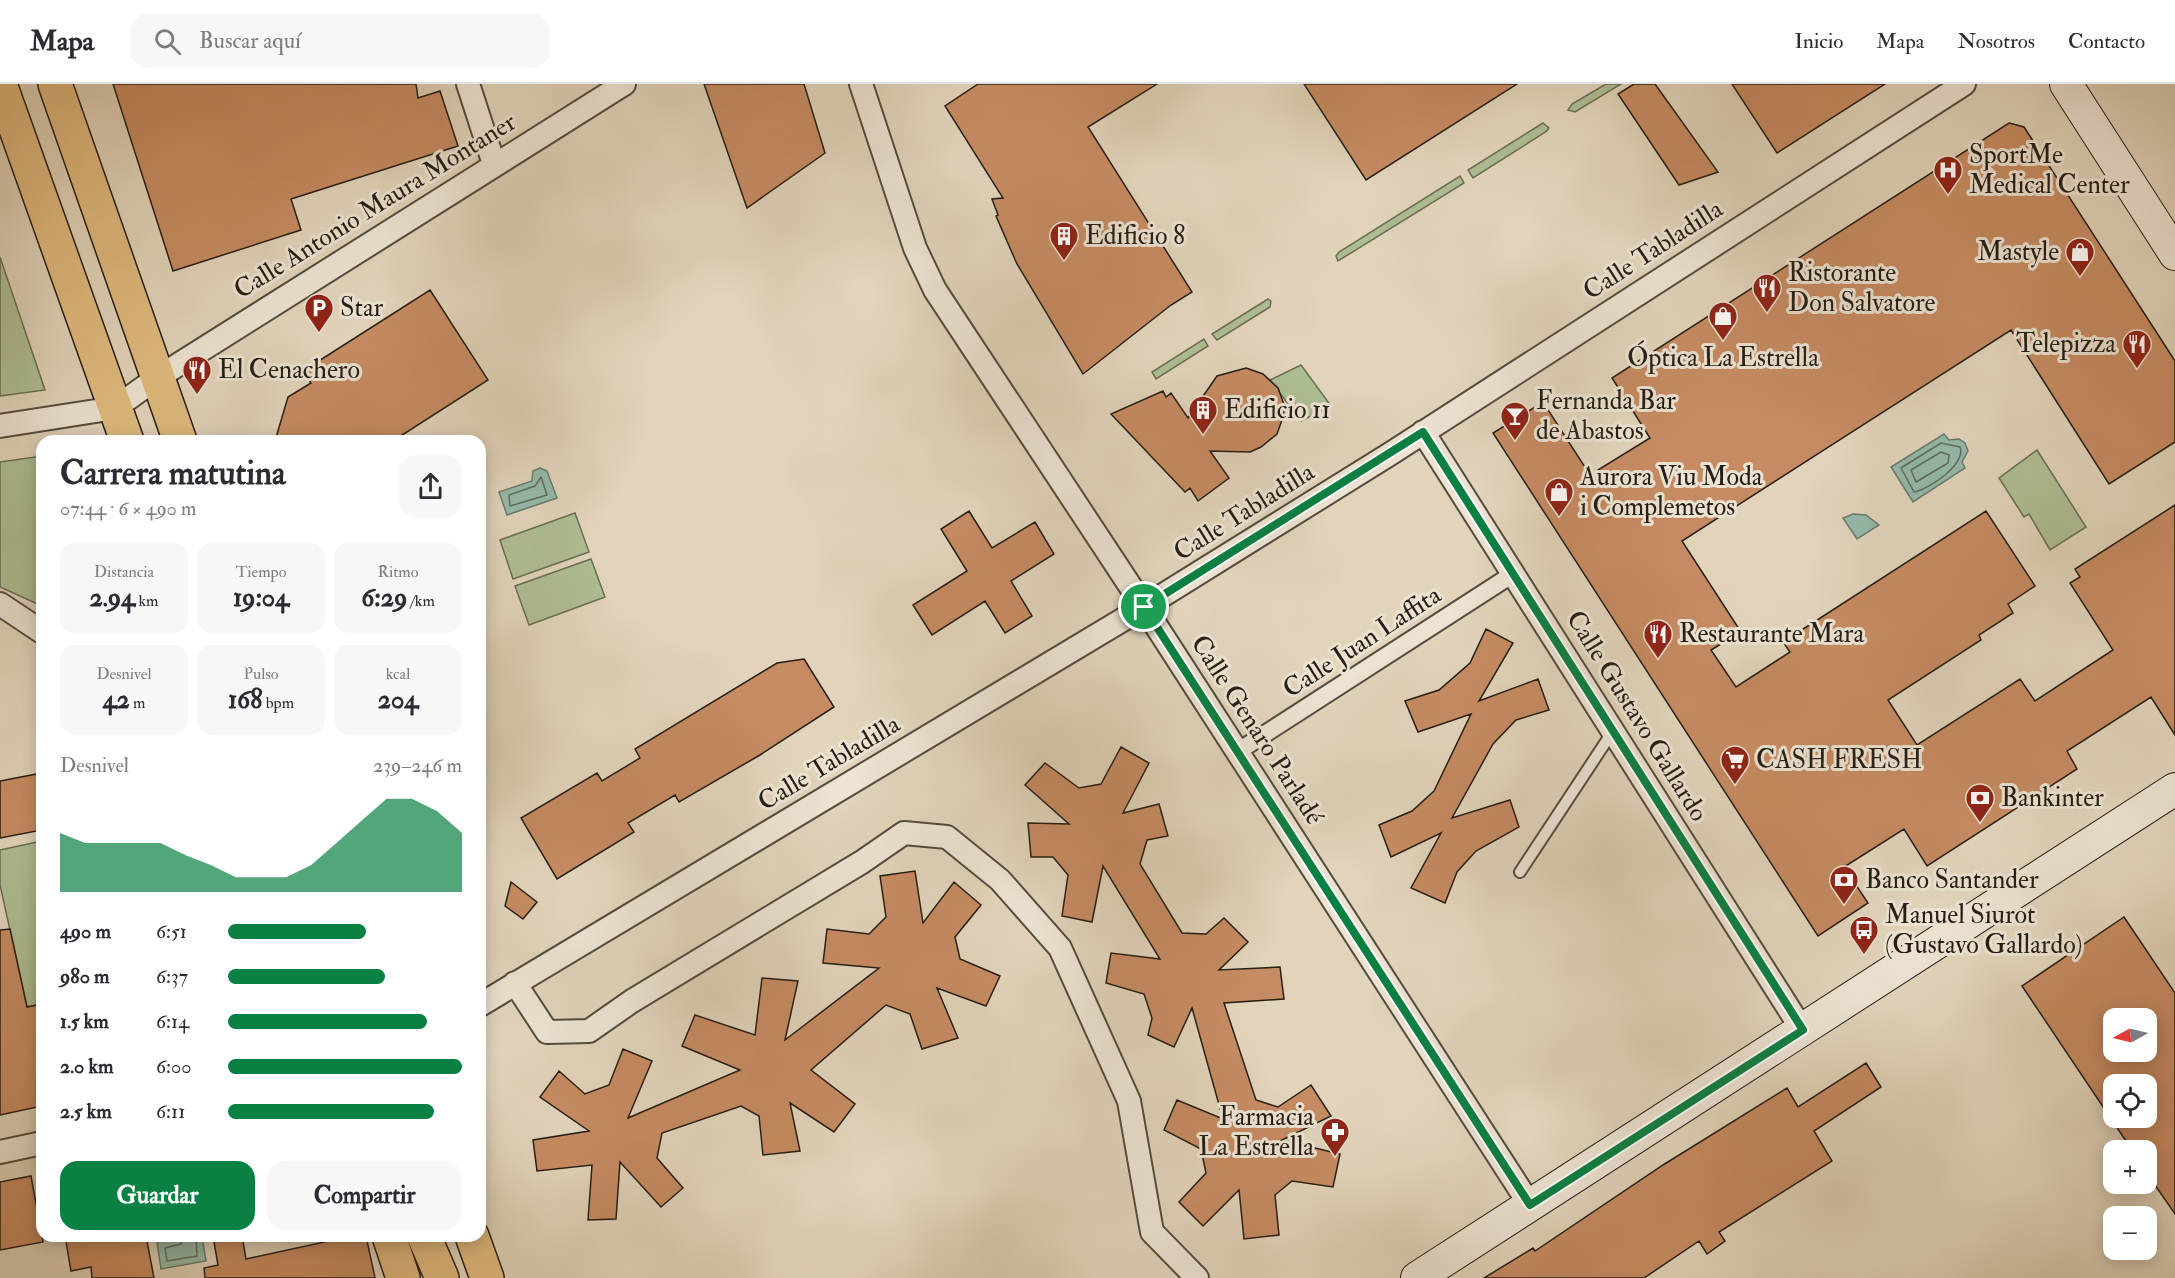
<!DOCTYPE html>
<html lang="es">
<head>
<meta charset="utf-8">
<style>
	body { margin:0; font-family:"IM FELL Double Pica",serif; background:#f7f7f7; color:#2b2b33; height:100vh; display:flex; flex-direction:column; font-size:22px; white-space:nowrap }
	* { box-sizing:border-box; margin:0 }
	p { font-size:20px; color:#7c7c81 }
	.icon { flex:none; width:33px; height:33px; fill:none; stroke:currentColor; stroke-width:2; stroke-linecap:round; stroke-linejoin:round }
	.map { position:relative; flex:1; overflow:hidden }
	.details { position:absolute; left:36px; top:351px; width:450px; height:807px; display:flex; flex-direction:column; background:#fff; border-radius:18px; box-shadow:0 3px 15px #0003 }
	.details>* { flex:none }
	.needle { width:39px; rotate:262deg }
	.tools { position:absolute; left:2103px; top:924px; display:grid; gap:12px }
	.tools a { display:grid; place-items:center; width:54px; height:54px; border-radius:12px; background:#fff; box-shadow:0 3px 15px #0003; font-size:30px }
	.pin { position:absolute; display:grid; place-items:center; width:51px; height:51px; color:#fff; margin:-26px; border:3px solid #fff; border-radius:50%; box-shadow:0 2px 6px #0007 }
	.round { display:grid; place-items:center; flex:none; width:63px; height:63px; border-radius:18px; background:#f7f7f7 }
	.headline { display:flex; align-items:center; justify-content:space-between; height:102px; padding:0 24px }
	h1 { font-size:33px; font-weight:700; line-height:45px }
	.figures { display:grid; grid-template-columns:repeat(3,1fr); gap:9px; height:102px; padding:6px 24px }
	.figures div { display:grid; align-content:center; border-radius:15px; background:#f7f7f7; text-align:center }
	.figures b { font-size:26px; font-weight:700 }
	.figures small { font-size:16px; font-weight:400 }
	.figures p { font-size:16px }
	.chart { height:168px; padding:12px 24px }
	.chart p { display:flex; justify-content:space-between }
	.chart svg { width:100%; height:108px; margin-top:6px; fill:#0b8043; opacity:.7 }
	.primary-button { display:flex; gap:12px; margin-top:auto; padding:12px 24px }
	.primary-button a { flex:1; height:69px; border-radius:18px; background:#0b8043; color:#fff; font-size:24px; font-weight:700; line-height:69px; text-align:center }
	.primary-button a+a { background:#f7f7f7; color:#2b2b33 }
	ul { padding:0 24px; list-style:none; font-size:20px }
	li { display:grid; grid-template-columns:96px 72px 1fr; align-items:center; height:45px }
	li i { height:15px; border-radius:8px; background:#0b8043 }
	header { display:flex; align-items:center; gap:36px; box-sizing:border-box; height:84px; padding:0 30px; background:#fff; border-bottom:2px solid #e1e1e2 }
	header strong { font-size:28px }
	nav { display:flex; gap:33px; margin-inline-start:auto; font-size:21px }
	.search { width:420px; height:54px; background:#f7f7f7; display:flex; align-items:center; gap:15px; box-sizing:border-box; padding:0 21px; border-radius:18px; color:#7c7c81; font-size:22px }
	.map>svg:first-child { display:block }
	.green { fill:#aebd93; stroke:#6a6e54; stroke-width:1.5 }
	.water { fill:#95b9aa; stroke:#687b6e; stroke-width:1.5 }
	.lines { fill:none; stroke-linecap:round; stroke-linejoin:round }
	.shore { stroke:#5d6c5f; stroke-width:1.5 }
	.building { fill:#c68b62; stroke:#251e14; stroke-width:1.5; fill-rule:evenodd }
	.service-casing { stroke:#544c3e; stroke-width:14 }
	.pedestrian-casing { stroke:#544c3e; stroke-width:20 }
	.minor-casing { stroke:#544c3e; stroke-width:26 }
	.secondary-casing { stroke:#251e14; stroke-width:34 }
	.primary-casing { stroke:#251e14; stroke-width:36 }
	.service { stroke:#ece3d3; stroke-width:10 }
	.pedestrian { stroke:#ece3d3; stroke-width:16 }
	.minor { stroke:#ece3d3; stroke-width:22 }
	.secondary { stroke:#ece3d3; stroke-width:32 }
	.primary { stroke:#e0ba7e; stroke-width:33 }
	.route-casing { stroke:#fff; stroke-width:12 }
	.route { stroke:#0b8043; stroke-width:8 }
	.labels { text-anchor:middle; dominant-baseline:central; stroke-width:6; stroke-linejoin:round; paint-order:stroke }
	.poi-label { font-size:26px; fill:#251e14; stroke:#ece3d3; text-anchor:start }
	.street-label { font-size:26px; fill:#251e14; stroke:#ece3d3 }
</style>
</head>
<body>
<header>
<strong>Mapa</strong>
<div class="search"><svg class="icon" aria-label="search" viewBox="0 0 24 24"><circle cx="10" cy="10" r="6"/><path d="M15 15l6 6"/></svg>Buscar aquí</div>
<nav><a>Inicio</a><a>Mapa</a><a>Nosotros</a><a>Contacto</a></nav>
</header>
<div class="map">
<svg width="2175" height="1194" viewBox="0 0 2175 1194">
	<rect width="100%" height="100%" fill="#e1d4bb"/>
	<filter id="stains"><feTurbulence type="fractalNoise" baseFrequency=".00333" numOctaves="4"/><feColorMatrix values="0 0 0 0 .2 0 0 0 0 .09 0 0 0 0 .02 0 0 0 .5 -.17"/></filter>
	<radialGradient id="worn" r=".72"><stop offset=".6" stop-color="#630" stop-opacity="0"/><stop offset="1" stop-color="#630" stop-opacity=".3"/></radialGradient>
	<!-- green -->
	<path class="green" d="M1606,0H1621L1575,28L1568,26L1572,20Z
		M1543,39L1549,44L1547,47L1473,94L1468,86Z
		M1460,92L1464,99L1338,177L1336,172L1339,168Z
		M0,173L45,306L0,312Z
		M1268,215L1271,217L1270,223L1217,256L1212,250Z
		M1204,255L1208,262L1156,295L1152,288Z
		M1301,281L1331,322L1301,337L1270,296Z
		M2037,366L2086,443L2050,466L2029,430L2024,433L1999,394Z
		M42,372V522L0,503V378Z
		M575,429L589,468L513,495L500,456Z
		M591,475L605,513L529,541L515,502Z
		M42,757V920L27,923L0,801V766Z"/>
	<!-- water -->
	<path class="water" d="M1944,350L1949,356L1959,355L1965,359L1968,367L1962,378L1965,384L1913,418L1891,383Z
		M540,384L547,387L557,414L507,431L499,408L532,397L533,387Z
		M1853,430L1866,431L1879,441L1857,455L1843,434Z
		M202,1152L206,1177L161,1185L157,1158Z"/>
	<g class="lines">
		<!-- shore -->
		<path class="shore" d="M1941,359L1960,363C1966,380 1930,405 1914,408L1901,384Z
			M1941,368L1949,371L1948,379L1916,398L1911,386Z
			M541,393L547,411L510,422L509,411L535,402Z
			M185,1152L181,1160L165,1164L167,1177L197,1172L196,1152"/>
	</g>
	<!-- building -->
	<path class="building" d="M113,0H416L418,14L440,7L458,62L291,115L301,146L173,187Z
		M704,0H804L825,69L747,124Z
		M978,0H1157L1088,43L1192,208L1171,221L1083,290L1017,180L996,132L998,131L992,115L1003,114L945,22Z
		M1304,0H1517L1366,96Z
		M1634,0H1655L1718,88L1679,101L1618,10Z
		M1732,0H1885L1777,69Z
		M2009,39L2024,43L2175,277V358L2109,400L2011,246L1682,457L1741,548L1711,566L1736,603L1790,568L1783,558L1986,427L2035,502L2008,520L2013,529L1979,551L1981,556L1888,616L1917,661L2020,595L2035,617L2113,566L2070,499L2080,493L2075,485L2175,421V651L2151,613L2067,667L2077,685L1927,782L1904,745L1844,783L1868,819L1818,852L1493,349L1543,318L1590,391L1650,354L1612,294Z
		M430,206L488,296L393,357H275L288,313L311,299L303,287Z
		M1246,284L1263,290L1278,304L1285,323L1283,333L1277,350L1261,363L1250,368L1210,367L1229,394L1198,417L1190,404L1185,408L1111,330L1163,307L1166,313L1171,309L1188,334L1217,292Z
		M969,427L992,464L1035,438L1054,470L1011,497L1032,532L1005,549L985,517L932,551L913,521L967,487L941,445Z
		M1486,545L1513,559L1479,617L1538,595L1549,626L1516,636L1493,660L1452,734L1510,716L1519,743L1476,767L1457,788L1445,819L1411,804L1441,749L1391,773L1379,741L1412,727L1434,707L1471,630L1418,648L1405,617L1439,606L1470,579Z
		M804,575L834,623L760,671L679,718L675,711L628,739L634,748L557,795L521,734L597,689L602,697L640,674L635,665L777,579Z
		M1121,663L1149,679L1123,729L1159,720L1168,752L1147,756L1140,780L1182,849L1206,850L1224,834L1248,858L1219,886L1280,883L1284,915L1224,919L1256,1016L1278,1023L1311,1001L1331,1032L1282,1056L1340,1070L1333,1103L1292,1097L1275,1111L1279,1151L1244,1155L1239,1106L1203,1142L1179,1118L1206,1089L1201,1065L1164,1046L1177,1016L1223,1035L1192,924L1174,963L1148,951L1152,934L1144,910L1106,899L1111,869L1160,875L1103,782L1092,838L1062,832L1068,791L1053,773H1031L1028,739L1069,740L1025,701L1045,679L1079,704L1101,700Z
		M42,689V746L0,754V697Z
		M915,787L923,839L954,798L981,821L955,853L960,875L1000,892L986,922L937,904L958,954L922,965L910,930L886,921L811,986L855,1020L834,1048L790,1019L800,1067L763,1071L759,1032L741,1022L662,1049L657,1074L683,1104L661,1123L620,1078L616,1135L588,1136L592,1081L537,1087L533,1056L589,1047L540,1013L559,987L585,1010L609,1001L623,965L652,977L628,1034L740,986L682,962L695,931L755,951L762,894L798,897L785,956L879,884L823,879L827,845L869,850L886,833L880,792Z
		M511,798L537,818L523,835L505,822Z
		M2124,833L2175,909V1130L2146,1088V1066H2132L2022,902ZM2114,934H2146V968H2114ZM2114,1000H2146V1034H2114Z
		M10,845L27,923L42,920V1022L0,1031V846Z
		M1866,979L1881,1003L1814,1047L1832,1077L1719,1148L1725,1157L1707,1170L1699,1157L1644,1194H1484L1533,1164L1535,1167L1663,1081L1787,1004L1798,1023Z
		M31,1092L43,1158L0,1166V1098Z
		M65,1152H146L154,1194H92L91,1183L71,1187Z
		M213,1152H242L246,1175L352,1152H366L375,1194H205L204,1184L218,1181Z"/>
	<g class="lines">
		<!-- service casing -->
		<g class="service-casing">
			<path id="service" d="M1520,788L1613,647"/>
		</g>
		<!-- pedestrian casing -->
		<g class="pedestrian-casing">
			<path id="pedestrian" d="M1237,668L1513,490"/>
		</g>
		<!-- minor casing -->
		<g class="minor-casing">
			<path id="minor" d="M468,0L494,80
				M861,0L915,164L935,206L1144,523L1530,1121
				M0,342L115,324L157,294L624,0
				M1423,348L1803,947
				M0,520L42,548
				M515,899L547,948L589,947L632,917L862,778L904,749L947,753L1000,796L1060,864L1129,1017L1152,1148L1197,1194
				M480,921L1144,523L1390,370L1964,0
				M0,1068L42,1059"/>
		</g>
		<!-- secondary casing -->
		<g class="secondary-casing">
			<path id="secondary" d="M2066,0L2175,170
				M1417,1194L2175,705"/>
		</g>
		<!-- primary casing -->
		<g class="primary-casing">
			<path id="primary" d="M0,0L127,357
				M55,0L180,357
				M389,1152L403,1194
				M424,1152L442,1194
				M472,1152L487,1194"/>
		</g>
		<!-- service -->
		<use href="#service" class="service"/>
		<!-- pedestrian -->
		<use href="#pedestrian" class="pedestrian"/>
		<!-- minor -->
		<use href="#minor" class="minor"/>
		<!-- secondary -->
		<use href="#secondary" class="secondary"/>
		<!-- primary -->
		<use href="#primary" class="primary"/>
	</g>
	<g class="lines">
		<!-- route casing -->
		<g class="route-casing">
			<path id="route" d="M1423,348L1803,946L1530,1121L1144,523Z"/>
		</g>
		<!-- route -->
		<use href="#route" class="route"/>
	</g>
	<!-- icons -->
	<defs>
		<g id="hospital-pin" transform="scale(1.5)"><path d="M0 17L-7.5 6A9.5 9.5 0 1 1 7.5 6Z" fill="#8f2418" stroke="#ece3d3"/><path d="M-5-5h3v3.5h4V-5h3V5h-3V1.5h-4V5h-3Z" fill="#fff"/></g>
		<g id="building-pin" transform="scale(1.5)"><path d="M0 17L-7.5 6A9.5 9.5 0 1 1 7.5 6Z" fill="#8f2418" stroke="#ece3d3"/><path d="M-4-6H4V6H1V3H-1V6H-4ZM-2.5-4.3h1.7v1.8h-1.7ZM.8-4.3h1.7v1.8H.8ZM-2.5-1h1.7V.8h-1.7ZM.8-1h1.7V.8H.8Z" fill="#fff"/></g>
		<g id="shop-pin" transform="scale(1.5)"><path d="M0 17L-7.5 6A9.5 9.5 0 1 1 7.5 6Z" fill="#8f2418" stroke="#ece3d3"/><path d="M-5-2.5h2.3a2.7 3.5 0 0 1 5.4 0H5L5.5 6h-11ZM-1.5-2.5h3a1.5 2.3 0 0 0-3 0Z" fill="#fff"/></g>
		<g id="restaurant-pin" transform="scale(1.5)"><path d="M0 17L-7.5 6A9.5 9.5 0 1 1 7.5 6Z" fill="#8f2418" stroke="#ece3d3"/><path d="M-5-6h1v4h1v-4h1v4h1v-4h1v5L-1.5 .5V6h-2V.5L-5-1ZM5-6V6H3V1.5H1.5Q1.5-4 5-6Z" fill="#fff"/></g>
		<g id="parking-pin" transform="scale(1.5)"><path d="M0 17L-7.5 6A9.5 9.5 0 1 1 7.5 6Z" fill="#8f2418" stroke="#ece3d3"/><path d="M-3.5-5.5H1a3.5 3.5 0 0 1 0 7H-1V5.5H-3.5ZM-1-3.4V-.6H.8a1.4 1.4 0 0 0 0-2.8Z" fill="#fff"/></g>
		<g id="bar-pin" transform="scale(1.5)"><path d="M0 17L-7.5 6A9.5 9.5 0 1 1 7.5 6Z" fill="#8f2418" stroke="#ece3d3"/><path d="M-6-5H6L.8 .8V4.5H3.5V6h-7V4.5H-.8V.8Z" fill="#fff"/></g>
		<g id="supermarket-pin" transform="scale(1.5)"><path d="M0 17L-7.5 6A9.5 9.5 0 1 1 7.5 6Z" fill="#8f2418" stroke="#ece3d3"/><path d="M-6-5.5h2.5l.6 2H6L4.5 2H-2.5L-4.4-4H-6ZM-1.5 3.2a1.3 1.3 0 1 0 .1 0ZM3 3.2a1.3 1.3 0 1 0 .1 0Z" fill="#fff"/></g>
		<g id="bank-pin" transform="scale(1.5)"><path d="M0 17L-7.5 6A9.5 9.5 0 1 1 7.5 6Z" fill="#8f2418" stroke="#ece3d3"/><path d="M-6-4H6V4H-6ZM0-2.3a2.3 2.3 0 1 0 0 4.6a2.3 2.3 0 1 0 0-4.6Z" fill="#fff"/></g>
		<g id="bus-pin" transform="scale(1.5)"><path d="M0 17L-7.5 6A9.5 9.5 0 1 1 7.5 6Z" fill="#8f2418" stroke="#ece3d3"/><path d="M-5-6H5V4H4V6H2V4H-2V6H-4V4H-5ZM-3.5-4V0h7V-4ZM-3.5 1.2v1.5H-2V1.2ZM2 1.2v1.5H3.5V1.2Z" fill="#fff"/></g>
		<g id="pharmacy-pin" transform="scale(1.5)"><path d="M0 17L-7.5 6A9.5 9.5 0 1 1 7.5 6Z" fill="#8f2418" stroke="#ece3d3"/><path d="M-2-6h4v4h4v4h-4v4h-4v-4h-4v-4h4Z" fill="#fff"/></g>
	</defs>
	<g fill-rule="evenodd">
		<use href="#hospital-pin" x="1948" y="86"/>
		<use href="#building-pin" x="1064" y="152"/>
		<use href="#shop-pin" x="2080" y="168"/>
		<use href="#restaurant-pin" x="1767" y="204"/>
		<use href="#parking-pin" x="319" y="224"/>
		<use href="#shop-pin" x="1723" y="232"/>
		<use href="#restaurant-pin" x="2137" y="260"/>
		<use href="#restaurant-pin" x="197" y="286"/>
		<use href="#building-pin" x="1203" y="326"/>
		<use href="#bar-pin" x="1515" y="332"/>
		<use href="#shop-pin" x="1559" y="408"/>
		<use href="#restaurant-pin" x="1658" y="550"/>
		<use href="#supermarket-pin" x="1735" y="676"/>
		<use href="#bank-pin" x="1980" y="714"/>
		<use href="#bank-pin" x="1844" y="796"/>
		<use href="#bus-pin" x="1864" y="846"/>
		<use href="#pharmacy-pin" x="1335" y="1048"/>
	</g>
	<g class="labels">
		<!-- poi labels -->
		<g class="poi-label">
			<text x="1969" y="71">SportMe<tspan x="1969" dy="30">Medical Center</tspan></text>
			<text x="1085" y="152">Edificio 8</text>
			<text x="2059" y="168" text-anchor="end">Mastyle</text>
			<text x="1788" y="189">Ristorante<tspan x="1788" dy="30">Don Salvatore</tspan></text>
			<text x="340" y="224">Star</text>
			<text x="2116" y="260" text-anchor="end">Telepizza</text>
			<text x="1723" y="274" text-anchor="middle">Óptica La Estrella</text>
			<text x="218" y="286">El Cenachero</text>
			<text x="1536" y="317">Fernanda Bar<tspan x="1536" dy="30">de Abastos</tspan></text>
			<text x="1224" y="326">Edificio 11</text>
			<text x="1580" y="393">Aurora Viu Moda<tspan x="1580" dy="30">i Complemetos</tspan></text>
			<text x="1679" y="550">Restaurante Mara</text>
			<text x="1756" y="676">CASH FRESH</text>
			<text x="2001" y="714">Bankinter</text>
			<text x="1865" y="796">Banco Santander</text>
			<text x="1885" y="831">Manuel Siurot<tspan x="1885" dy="30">(Gustavo Gallardo)</tspan></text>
			<text x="1314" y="1033" text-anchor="end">Farmacia<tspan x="1314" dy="30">La Estrella</tspan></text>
		</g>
		<!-- street labels -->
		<g class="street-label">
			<text transform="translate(375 122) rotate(-32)">Calle Antonio Maura Montaner</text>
			<text transform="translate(1653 166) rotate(-33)">Calle Tabladilla</text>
			<text transform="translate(1244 428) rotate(-32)">Calle Tabladilla</text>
			<text transform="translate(1362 558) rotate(-33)">Calle Juan Laffita</text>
			<text transform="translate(1637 632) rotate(58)">Calle Gustavo Gallardo</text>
			<text transform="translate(1257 646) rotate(57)">Calle Genaro Parladé</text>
			<text transform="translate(829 679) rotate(-31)">Calle Tabladilla</text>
		</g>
	</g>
	<rect width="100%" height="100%" filter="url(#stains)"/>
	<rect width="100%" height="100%" fill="url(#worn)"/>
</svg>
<div class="tools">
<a><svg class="needle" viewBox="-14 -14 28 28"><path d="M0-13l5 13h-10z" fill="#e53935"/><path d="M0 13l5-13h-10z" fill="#7c7c81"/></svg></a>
<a><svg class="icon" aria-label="locate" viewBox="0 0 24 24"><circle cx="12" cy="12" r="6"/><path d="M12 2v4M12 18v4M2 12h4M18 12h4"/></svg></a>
<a>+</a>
<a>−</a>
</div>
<div class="pin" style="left:1144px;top:523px;background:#1e9e55"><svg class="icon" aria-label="arrive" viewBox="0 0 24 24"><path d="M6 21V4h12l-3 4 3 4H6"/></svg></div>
<section class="details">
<div class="headline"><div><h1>Carrera matutina</h1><p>07:44 · 6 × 490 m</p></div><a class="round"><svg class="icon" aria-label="share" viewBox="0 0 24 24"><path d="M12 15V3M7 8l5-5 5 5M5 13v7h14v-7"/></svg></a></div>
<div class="figures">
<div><p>Distancia</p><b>2.94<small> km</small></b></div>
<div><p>Tiempo</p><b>19:04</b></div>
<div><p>Ritmo</p><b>6:29<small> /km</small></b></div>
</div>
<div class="figures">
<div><p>Desnivel</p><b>42<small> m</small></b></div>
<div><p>Pulso</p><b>168<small> bpm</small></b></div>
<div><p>kcal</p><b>204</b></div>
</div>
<div class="chart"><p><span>Desnivel</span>239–246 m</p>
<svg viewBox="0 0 160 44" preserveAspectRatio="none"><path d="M0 44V20L10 24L20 24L30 24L40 24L50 29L60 33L70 38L80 38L90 38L100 33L110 24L120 15L130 6L140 6L150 11L160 20V44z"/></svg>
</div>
<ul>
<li><b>490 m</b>6:51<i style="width:59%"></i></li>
<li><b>980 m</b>6:37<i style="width:67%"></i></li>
<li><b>1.5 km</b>6:14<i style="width:85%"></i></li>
<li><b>2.0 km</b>6:00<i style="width:100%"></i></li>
<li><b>2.5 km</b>6:11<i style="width:88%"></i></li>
</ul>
<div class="primary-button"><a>Guardar</a><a>Compartir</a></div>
</section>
</div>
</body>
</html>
